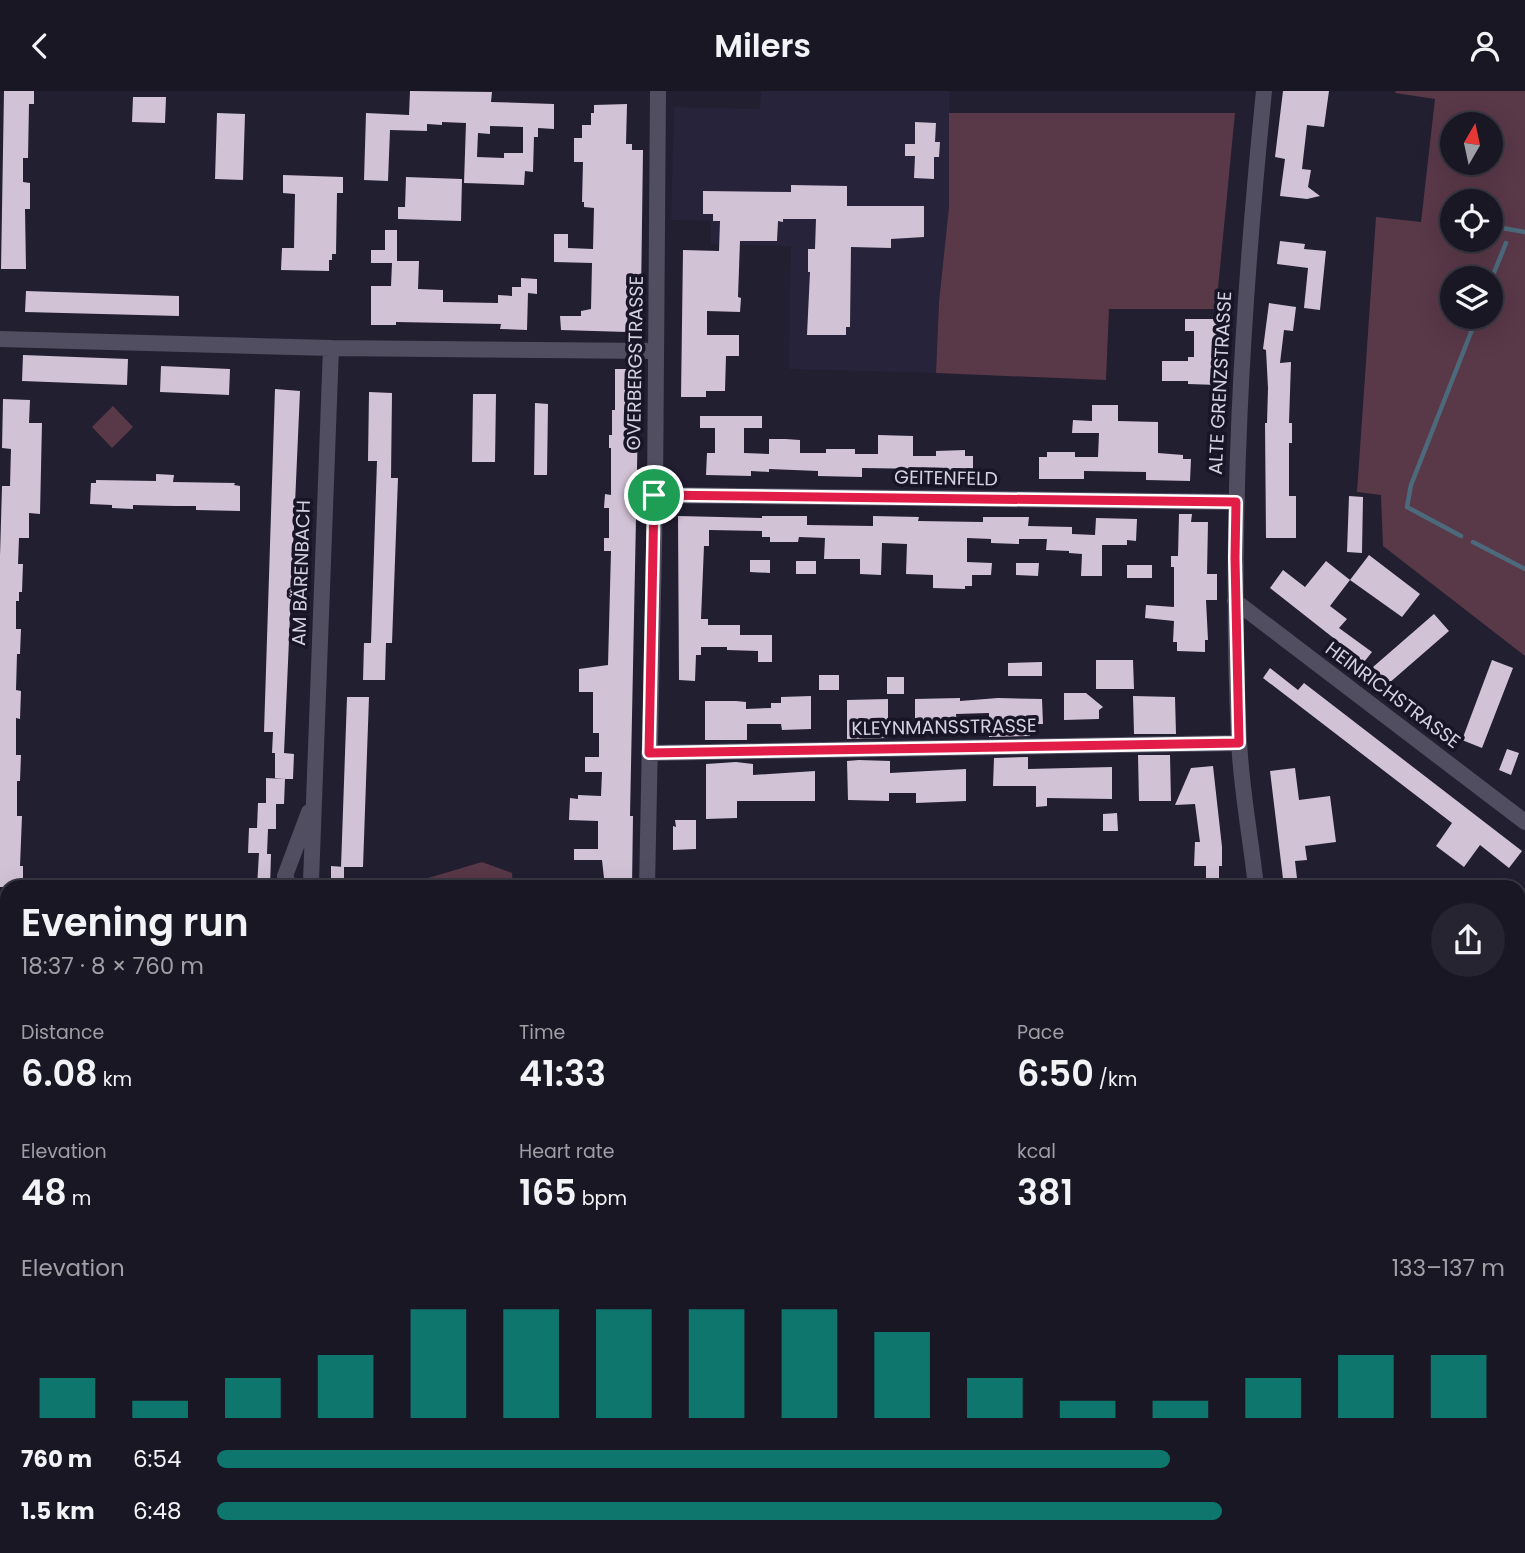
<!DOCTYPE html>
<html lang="en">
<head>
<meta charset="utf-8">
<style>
	body { margin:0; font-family:Poppins,sans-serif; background:#262431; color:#f1f3f6; height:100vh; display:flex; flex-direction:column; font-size:26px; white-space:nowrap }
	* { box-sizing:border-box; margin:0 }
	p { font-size:23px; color:#9f9fa6 }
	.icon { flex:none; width:38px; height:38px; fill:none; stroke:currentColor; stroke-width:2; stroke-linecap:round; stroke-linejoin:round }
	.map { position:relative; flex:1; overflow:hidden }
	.details { position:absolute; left:0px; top:789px; width:1526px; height:674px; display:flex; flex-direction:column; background:#191724; border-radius:21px 21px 0 0; box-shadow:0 7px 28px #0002,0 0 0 2px #373641 }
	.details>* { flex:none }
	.needle { width:46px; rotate:9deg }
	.buttons { position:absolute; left:1440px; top:21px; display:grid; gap:14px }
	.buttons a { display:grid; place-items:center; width:63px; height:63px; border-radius:50%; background:#191724; box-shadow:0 7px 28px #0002,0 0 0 2px #373641; font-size:35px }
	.pin { position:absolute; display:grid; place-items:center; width:60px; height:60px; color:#fff; margin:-30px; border:4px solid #fff; border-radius:50%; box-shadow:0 2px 7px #0007 }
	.round { display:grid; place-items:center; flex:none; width:74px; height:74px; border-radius:37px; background:#262431 }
	.summary { display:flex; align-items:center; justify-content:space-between; height:119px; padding:0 21px }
	h1 { font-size:38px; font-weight:600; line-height:52px }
	.metrics { display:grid; grid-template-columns:repeat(3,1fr); gap:10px; height:119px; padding:7px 21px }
	.metrics div { display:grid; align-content:center }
	.metrics b { font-size:35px; font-weight:600 }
	.metrics small { font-size:19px; font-weight:400 }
	.metrics p { font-size:19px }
	.chart { height:196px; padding:14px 21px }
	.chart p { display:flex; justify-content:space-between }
	.chart svg { width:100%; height:126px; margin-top:7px; stroke:#0f766e; stroke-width:6 }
	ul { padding:0 21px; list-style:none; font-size:23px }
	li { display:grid; grid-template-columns:112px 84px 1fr; align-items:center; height:52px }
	li i { height:18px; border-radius:9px; background:#0f766e }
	header { display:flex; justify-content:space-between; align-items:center; height:91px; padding:0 21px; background:#191724; font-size:32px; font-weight:600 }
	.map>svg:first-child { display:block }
	.built { fill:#27233b }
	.green { fill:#593848; fill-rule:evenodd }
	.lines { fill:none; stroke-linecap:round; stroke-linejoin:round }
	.stream { stroke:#4c6a7c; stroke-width:4.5 }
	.building { fill:#d2c2d6; fill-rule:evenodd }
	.minor { stroke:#514e62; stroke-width:16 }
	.route-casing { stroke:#fff; stroke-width:14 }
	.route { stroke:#e11d48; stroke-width:9 }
	.labels { text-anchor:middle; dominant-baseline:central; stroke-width:7; stroke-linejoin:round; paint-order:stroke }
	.street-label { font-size:19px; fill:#d4d2de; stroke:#181526 }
</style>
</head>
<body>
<header><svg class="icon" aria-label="back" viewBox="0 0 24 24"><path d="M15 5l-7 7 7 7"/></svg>Milers<svg class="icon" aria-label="person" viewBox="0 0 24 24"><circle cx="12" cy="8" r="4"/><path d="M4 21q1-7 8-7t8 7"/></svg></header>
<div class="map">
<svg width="1525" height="1462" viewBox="0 0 1525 1462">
	<rect width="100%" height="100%" fill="#211f30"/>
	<!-- built -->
	<path class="built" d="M761,0H949V116L939,211L936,282L789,278L791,155L711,153V130L671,129L674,16L760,18Z
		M884,1456H1018V1462H884Z
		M1213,1456H1255L1256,1462H1142Z"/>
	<!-- green -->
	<path class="green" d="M1396,0H1525V565L1383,455L1381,404L1357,401L1376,126L1421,131L1435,8L1395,2ZM1452,33H1491V72H1452ZM1452,110H1491V149H1452ZM1452,187H1491V226H1452Z
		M949,22H1235L1216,218H1109L1106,289L936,282L939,211L949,116Z
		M113,315L133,336L112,357L92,336Z
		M482,771L512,782L513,796H398Z
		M159,1456H324L325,1462H159Z"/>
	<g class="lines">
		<!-- stream -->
		<path class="stream" d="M1491,135L1525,141
			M1491,189L1506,152
			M1461,445L1407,416L1411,394L1477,226
			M1473,451L1525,478
			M279,1456L285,1462"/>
	</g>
	<!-- building -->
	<path class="building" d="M4,0H34V13H29L28,67H23V91L30,92V118H25L26,178H1Z
		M410,0L492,1L491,11L554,13V38L538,37V46H534L533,81L525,80L524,94L464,92L466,32L442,31V34L427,33V40L390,39L388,90L364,89L366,22L409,24ZM490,35L523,36V62H504V67L477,66L478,42L490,43Z
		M1283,0H1329L1324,36L1307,34L1302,78L1311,79L1308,96L1320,105L1307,108L1280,105L1285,68L1275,66Z
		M133,6H166L165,32L132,31Z
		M627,13L626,53H632V59H643L641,206H628L627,241L561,239L560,225H581V220L591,218L592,172L554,171V143H568V157L593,158L594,117L584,116V111H582L583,71H574V47H582V34H591V22H594V14Z
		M217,22L245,23L243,89L215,88Z
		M915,31L936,32L935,51H940L939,66H934V88L914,87L915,65H905V53H915Z
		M283,84L343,86V102H337L336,163H332V169H329V180L281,179L282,157H294L295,103L283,102Z
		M406,86L462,88L461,130L398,128V116H405Z
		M791,94L847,95V115H924V146L891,148V157L851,156L850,236H846V244H807L810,181H808V158H815L816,128H783V131L778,130L777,150H740L738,206L741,207L740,221L707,220V244H739V265H726L725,300H706V306H681L683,159L719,160L720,130H713V123H703V100L791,101Z
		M385,139H397V170H419L418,198L443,199V211L498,212V204L512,205V196H521V187L537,188V203L528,202L527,239L500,238L501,233L396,231V234H371V195H391L392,172H371V159H385Z
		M1280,150L1305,153L1304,158L1326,160L1320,219L1304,217L1308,177L1277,173Z
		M26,200L179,205V225L25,221Z
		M1269,212L1296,216L1293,240L1284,239L1280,272L1291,271L1289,332H1292V352H1289V405H1296V447H1266L1265,332H1267L1268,297L1266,259L1263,258Z
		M1185,228H1218V294L1188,293V290H1162V270H1188V266H1194V240H1185Z
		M23,264L128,268L127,294L22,290Z
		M161,275L230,278L229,304L160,301Z
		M615,278H639L630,725H633L632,796H605L602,769H574V758H598V730L569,729L570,707L578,708V704L601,705L602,681H585V666H599V642H593V601H579V578L608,574L611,460H604V447H609V417H604L605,403L611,404V357H609V344H612V319H615Z
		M275,298L300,300L284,662L294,663L293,688H285L284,713H276V738H268L267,763H271L270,796H257L259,762H248L249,737H257L258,712H266V687L285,688L275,687V662H272L273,641H264Z
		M369,301L392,302L391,387H398L392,552H386L385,589H363L364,552H371L377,370H368Z
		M473,303H496L495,371H472Z
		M3,308L30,309L29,332H42L40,423L29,422V447H19L18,473H23L22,501H19V510H16V538H21L20,563H17L16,599L21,600L20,628L16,627V664H21L20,690H17V725H22L20,775H23V796H0V465L2,395H10L11,358L2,357Z
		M535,312L548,313L547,384H534Z
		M1092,314H1118V330L1158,331V362L1183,364V368H1191L1190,390L1146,389V381L1084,380V388H1039V366H1047V361H1075V366H1098L1099,342H1072L1073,329L1092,330Z
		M700,325H762V337H744V362L769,363V348H785L800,349V362H826V358H855V363H878V344L913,345V365H936V360L965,359V365H973V387H928V378L862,377V386L818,385V380L769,378V381L751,380V385L706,384L707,362H715V337H700Z
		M156,383L174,384L173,391L235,392L234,394L240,395V420L196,419V415H175L133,414V418L112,417V414L90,413L91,392H96V389L156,390Z
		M1349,405L1363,406L1362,462L1347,461Z
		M1179,423H1192L1191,431H1208L1207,483H1217V509H1206L1208,549H1205V561L1177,560V551H1173L1174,530L1145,527L1146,514L1174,516V476H1171V465H1178Z
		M678,425L762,427V425H807V434L873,435V425L919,426L918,430L983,431V426H1029L1028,435L1072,436V443L1095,444L1096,427L1137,428L1136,450L1127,449V454H1102V485H1081L1082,463L1069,462V460L1046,459L1047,448H1019V453L991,452V448L967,447V471L992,472L991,484H972V495H965V498L933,497V484L906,483L907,453L882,452L881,484L860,483V468H824L825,447L799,446L798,451H770V446H762V440L709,439V455H704L701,528H708V534H740V544H772V571H758V560L727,559V556H701V564H696L695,590L679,589Z
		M1369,464L1420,503L1402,526L1350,489Z
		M750,469H770V482L750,481Z
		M796,470H816V483H796Z
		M1326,470L1350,489L1330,515L1347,528L1339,537L1372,561L1364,571L1270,497L1283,479L1305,496Z
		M1016,472H1039L1038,485L1016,484Z
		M1127,474H1152V487H1127Z
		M1434,523L1449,540L1388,593L1373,576Z
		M1096,569H1133L1134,598H1096Z
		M1492,569L1513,577L1482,657L1462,649Z
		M1042,571V585H1008V572Z
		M1270,577L1298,599L1304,592L1522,760L1509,777L1480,754L1464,776L1436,755L1452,732L1263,587Z
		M819,584H839V599H819Z
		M887,586H904V603H887Z
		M1064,602H1086L1103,616L1099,619V628L1064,629Z
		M811,605V638L782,639L781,633H747V649H705V610H736L746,611V618L771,617V612H781V606Z
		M1133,605L1175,606L1176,643H1134Z
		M347,606H369L363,776H341Z
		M960,607V610L998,607L1042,608L1043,633H1030V645L989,646V622L956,623L957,637L921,638V627H915V608Z
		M888,608V647L847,648V609Z
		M1507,658L1519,662L1511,684L1499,679Z
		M1138,664H1170L1171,710H1139Z
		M1028,666V678L1112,676V708L1047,707V715L1036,716V695H993L994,667Z
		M859,669L890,670V682L966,678V710L916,712V702H889V710L848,709L847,670Z
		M736,671L753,673V684L815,680V710H737V727L706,728V673Z
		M1213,675L1222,756V775H1219V796H1206V775H1194L1195,751H1200L1195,713L1175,714L1191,677Z
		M1295,677L1299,709L1330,705L1336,751L1305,755L1307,769L1295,770L1298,796H1284L1270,680Z
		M1117,722L1118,740H1103V723Z
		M675,729H696V758L673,759V735L676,736Z
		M331,775L344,776V796H331Z"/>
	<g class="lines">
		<!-- minor -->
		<path class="minor" d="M0,248L331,257L655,260
			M655,404L1236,411
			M1235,510L1525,731
			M649,662L1239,652
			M290,796L285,785L309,721
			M306,796L311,790L331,257
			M647,796L655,404L658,0
			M1256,796C1251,748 1241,698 1239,649C1229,432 1242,216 1264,0
			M0,1126H7
			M1519,1157L1525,1154
			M1365,1456L1366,1462
			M639,1462V1456"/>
	</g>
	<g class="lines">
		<!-- route casing -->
		<g class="route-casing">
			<path id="route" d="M654,404L1236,411L1235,467L1239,652L649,662Z"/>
		</g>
		<!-- route -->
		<use href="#route" class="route"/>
	</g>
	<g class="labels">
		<!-- street labels -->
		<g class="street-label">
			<text transform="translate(635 272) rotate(-89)">OVERBERGSTRASSE</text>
			<text transform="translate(1220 292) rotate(-87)">ALTE GRENZSTRASSE</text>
			<text transform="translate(946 387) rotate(1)">GEITENFELD</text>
			<text transform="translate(301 482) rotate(-88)">AM BÄRENBACH</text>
			<text transform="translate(1393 604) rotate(37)">HEINRICHSTRASSE</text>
			<text transform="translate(944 636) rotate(-1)">KLEYNMANSSTRASSE</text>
		</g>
	</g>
</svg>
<div class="buttons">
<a><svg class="needle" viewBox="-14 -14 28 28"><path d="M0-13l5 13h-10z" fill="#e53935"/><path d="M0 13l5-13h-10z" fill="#9f9fa6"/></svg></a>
<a><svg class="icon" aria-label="locate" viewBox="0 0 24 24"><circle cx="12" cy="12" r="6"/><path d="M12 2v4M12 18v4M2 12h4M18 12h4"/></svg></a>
<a><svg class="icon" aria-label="layers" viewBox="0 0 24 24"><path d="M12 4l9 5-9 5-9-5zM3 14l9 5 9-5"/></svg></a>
</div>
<div class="pin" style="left:654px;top:404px;background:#1e9e55"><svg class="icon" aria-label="arrive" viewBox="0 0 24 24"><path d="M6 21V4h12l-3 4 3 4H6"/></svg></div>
<section class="details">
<div class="summary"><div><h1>Evening run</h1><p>18:37 · 8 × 760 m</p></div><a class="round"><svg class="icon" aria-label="share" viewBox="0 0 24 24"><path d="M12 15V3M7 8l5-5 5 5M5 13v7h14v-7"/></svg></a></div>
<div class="metrics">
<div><p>Distance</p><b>6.08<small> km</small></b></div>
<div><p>Time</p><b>41:33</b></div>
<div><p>Pace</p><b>6:50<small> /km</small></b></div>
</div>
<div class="metrics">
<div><p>Elevation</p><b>48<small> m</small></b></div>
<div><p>Heart rate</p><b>165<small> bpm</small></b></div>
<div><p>kcal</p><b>381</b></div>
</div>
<div class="chart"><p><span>Elevation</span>133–137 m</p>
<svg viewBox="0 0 160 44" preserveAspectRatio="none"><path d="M5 44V30M15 44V38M25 44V30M35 44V22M45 44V6M55 44V6M65 44V6M75 44V6M85 44V6M95 44V14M105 44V30M115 44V38M125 44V38M135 44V30M145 44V22M155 44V22"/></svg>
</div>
<ul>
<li><b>760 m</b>6:54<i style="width:74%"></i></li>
<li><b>1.5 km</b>6:48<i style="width:78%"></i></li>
</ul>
</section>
</div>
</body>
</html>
